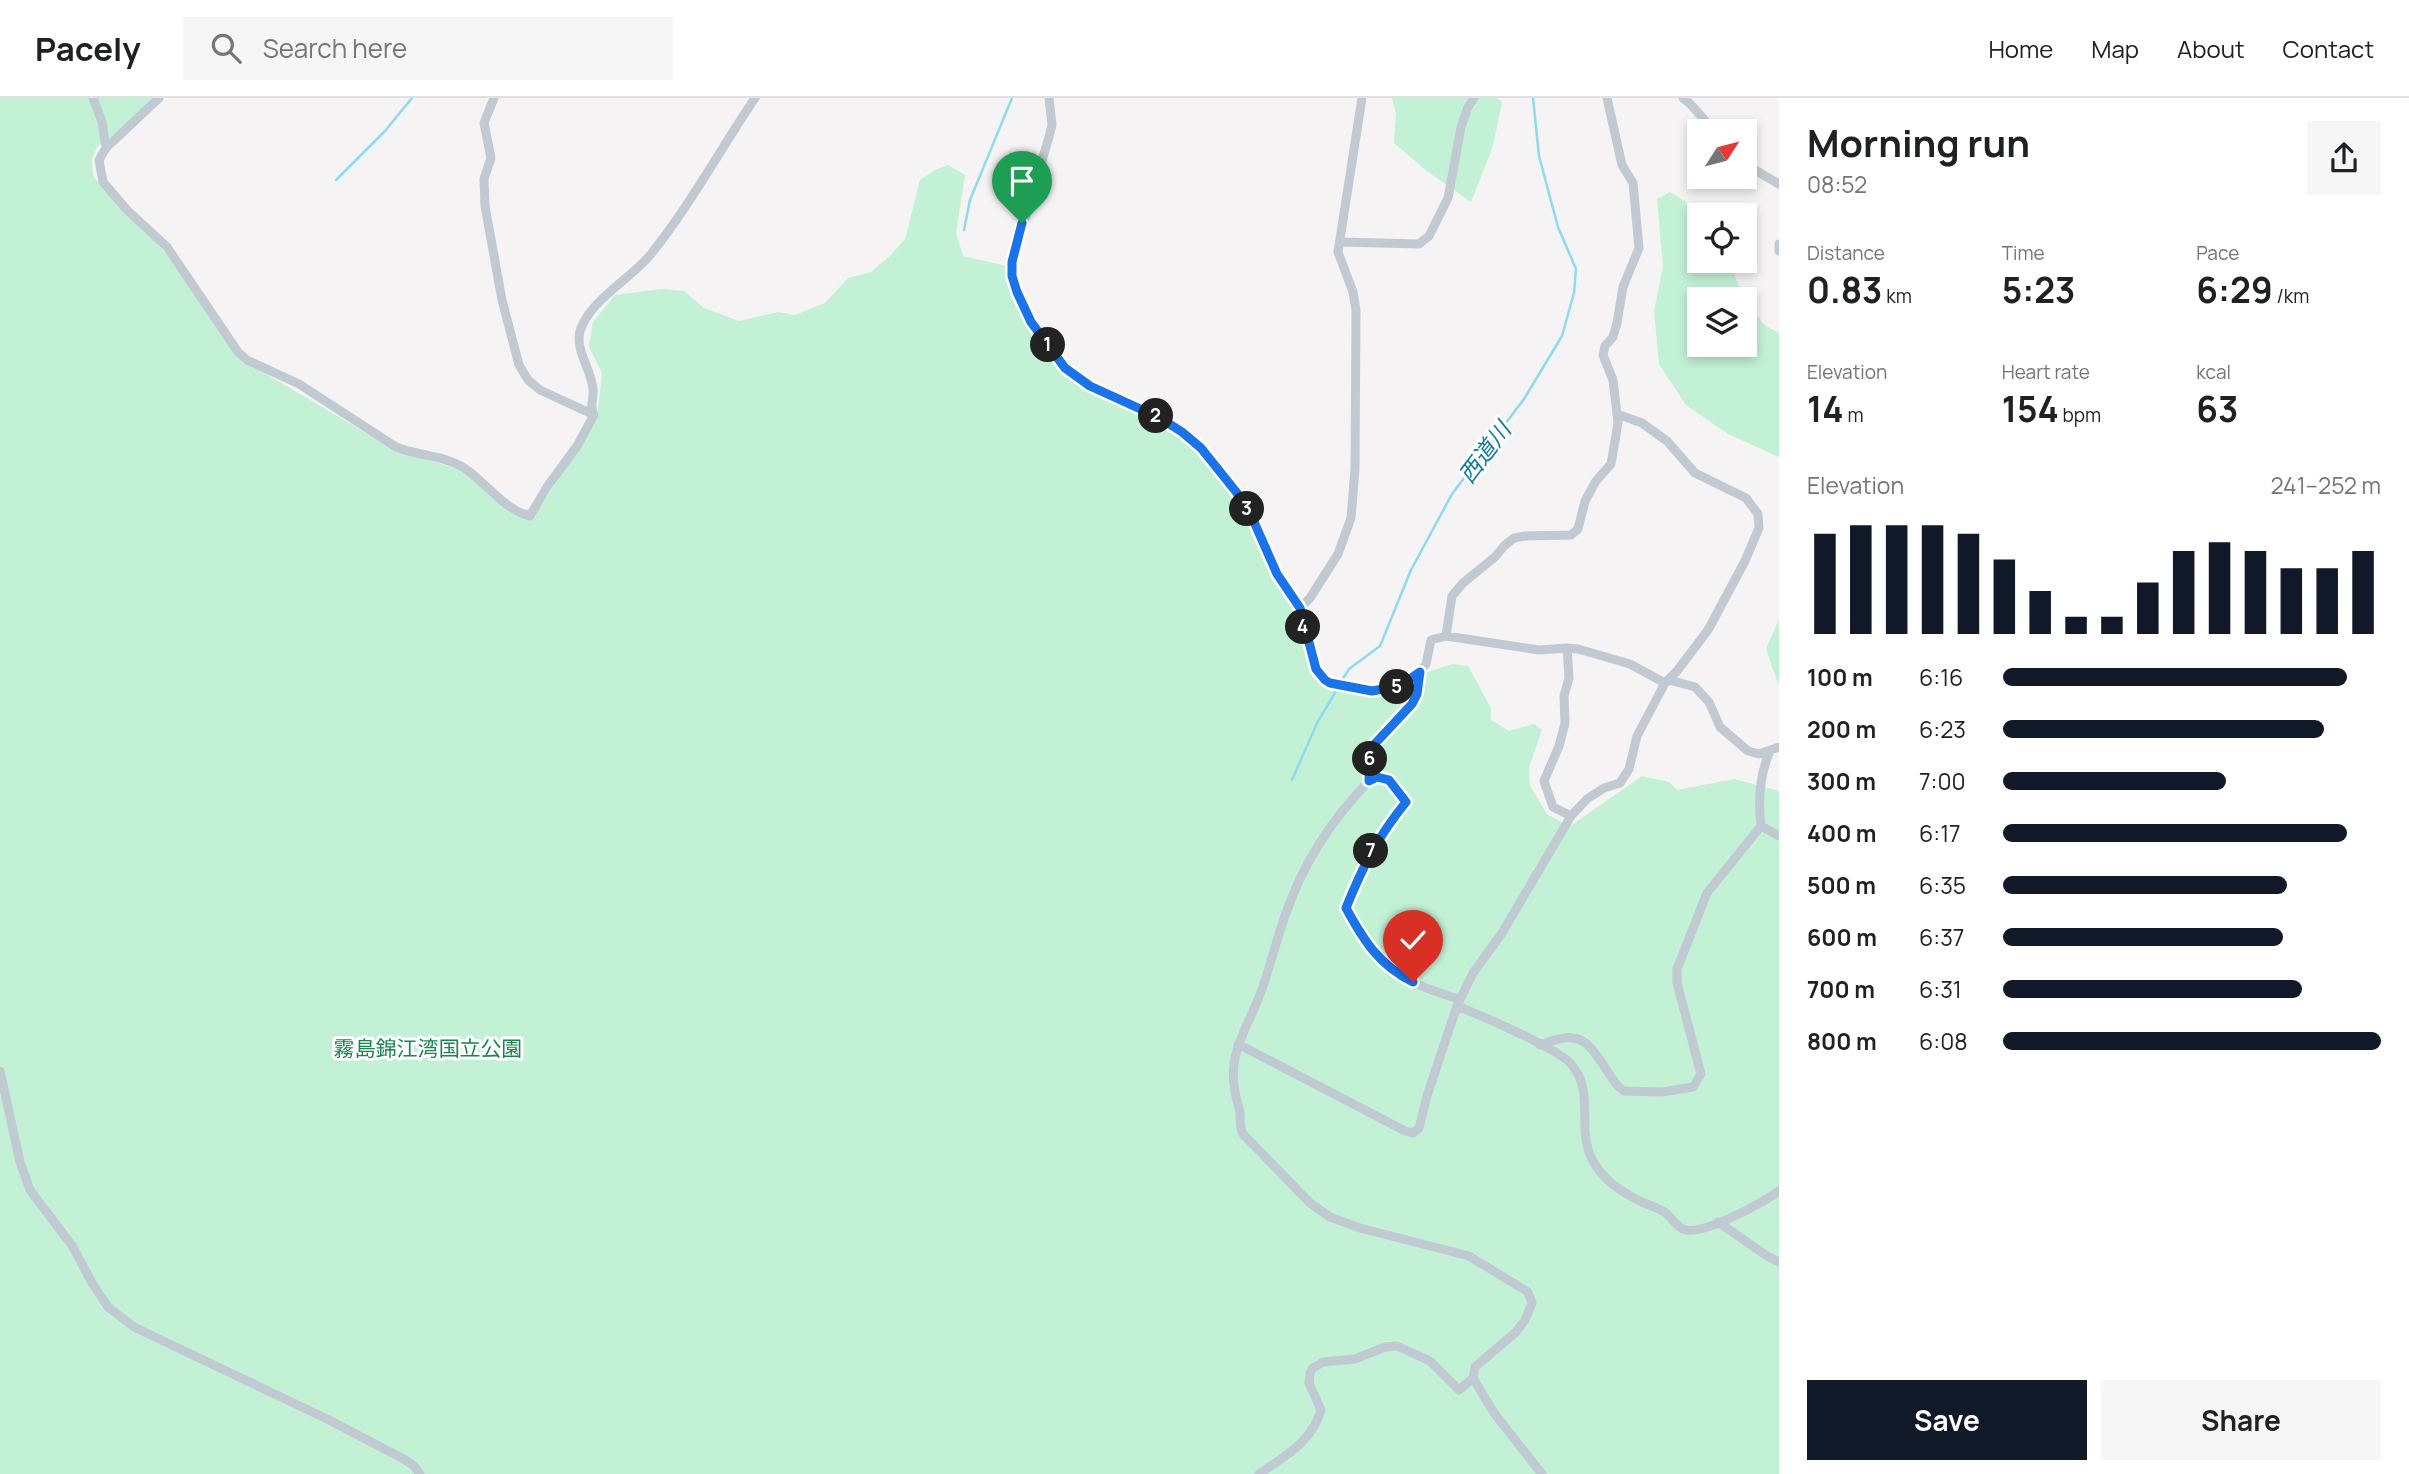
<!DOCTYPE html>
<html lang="en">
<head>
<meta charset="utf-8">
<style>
	body { margin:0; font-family:Manrope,"Noto Sans JP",sans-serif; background:#f6f6f6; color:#202124; height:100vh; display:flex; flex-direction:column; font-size:26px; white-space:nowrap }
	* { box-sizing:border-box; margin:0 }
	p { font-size:23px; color:#757577 }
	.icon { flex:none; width:38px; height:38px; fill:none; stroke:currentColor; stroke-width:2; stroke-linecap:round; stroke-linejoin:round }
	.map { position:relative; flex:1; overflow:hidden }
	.side { display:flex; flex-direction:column; background:#fff; width:630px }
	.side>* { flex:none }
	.needle { width:46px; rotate:54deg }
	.fabs { position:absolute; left:1687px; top:21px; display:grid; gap:14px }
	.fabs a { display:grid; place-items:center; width:70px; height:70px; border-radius:0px; background:#fff; box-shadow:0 4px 10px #0003; font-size:35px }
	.pin { position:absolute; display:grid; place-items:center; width:60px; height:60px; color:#fff; margin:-72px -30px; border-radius:50% 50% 50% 0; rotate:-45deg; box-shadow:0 0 7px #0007 }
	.pin .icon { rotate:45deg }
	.km { position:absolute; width:35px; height:35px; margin:-18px; border-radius:50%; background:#222; color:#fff; font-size:19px; line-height:35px; text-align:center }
	.round { display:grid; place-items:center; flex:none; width:74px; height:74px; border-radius:0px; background:#f6f6f6 }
	.head { display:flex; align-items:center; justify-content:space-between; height:119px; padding:0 28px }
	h1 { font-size:38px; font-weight:700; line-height:52px }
	.metrics { display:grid; grid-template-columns:repeat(3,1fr); gap:10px; height:119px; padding:7px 28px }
	.metrics div { display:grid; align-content:center }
	.metrics b { font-size:35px; font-weight:700 }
	.metrics small { font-size:19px; font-weight:400 }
	.metrics p { font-size:19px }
	.chart { height:196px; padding:14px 28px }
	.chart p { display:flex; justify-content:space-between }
	.chart svg { width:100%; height:126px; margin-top:7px; stroke:#111827; stroke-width:6 }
	.button { display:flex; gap:14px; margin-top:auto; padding:14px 28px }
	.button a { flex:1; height:80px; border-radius:0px; background:#111827; color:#fff; font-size:28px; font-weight:700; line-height:80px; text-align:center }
	.button a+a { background:#f6f6f6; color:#202124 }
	ul { padding:0 28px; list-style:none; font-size:23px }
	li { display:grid; grid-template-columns:112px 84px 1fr; align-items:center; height:52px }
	li i { height:18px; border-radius:9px; background:#111827 }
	header { display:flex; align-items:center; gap:42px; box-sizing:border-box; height:98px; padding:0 35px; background:#fff; border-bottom:2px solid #e0e0e0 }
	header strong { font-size:33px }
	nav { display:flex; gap:38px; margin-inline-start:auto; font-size:24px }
	.search { width:490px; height:63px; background:#f6f6f6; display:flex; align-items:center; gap:18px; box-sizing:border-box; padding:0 24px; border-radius:0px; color:#757577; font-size:26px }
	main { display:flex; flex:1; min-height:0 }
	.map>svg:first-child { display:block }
	.green { fill:#c3f1d5; fill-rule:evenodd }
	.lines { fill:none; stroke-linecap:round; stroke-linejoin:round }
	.stream { stroke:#90daee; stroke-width:2.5 }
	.street { stroke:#c1cad2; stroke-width:9 }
	.route-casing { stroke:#fff; stroke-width:14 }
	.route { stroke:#1a73e8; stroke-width:9 }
	.labels { text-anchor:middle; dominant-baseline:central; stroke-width:6; stroke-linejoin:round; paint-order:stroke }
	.park-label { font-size:21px; fill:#17864f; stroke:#fff }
	.water-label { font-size:23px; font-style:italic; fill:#0c7c9b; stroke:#fff }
</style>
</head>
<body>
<header>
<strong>Pacely</strong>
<div class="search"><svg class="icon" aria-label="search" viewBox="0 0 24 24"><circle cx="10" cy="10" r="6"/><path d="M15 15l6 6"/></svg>Search here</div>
<nav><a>Home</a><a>Map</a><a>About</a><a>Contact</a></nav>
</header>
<main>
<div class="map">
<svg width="1779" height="1376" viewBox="0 0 1779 1376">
	<rect width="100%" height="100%" fill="#f5f3f3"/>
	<!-- green -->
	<path class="green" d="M0,0H155L122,32L97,49L92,62L93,78L123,114L155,143L170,161L236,258L393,351L467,374L513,412L534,411L537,414L597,322L602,275L589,249L593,224L615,197L662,191L684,193L704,210L739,223L778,214L795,217L825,205L848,180L871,174L891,157L905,141L920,82L935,72L948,67L965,77L956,135L963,158L1007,168V183L1013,187L1028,225L1059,269L1096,295L1153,319L1191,344L1247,418L1299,522L1309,569L1323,583L1350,593L1378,596L1422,576L1452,566L1468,568L1491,610V622L1509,633L1534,626L1542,632L1529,669L1530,688L1547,716L1569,729L1642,678L1669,684L1677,692L1734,681L1779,693V1376H0Z
		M1392,0H1497L1502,4L1493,48L1471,104L1428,74L1394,45L1396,15Z
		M1670,94L1701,113L1703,117H1699V163H1729L1741,193L1763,226L1779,235V359L1728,336L1686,307L1659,266L1654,213L1663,169L1657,101ZM1699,201H1745V247H1699Z
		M1779,521V588L1766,551Z"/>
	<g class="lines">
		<!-- stream -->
		<path class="stream" d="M336,82L385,33L412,0
			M964,132L970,102L1012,0
			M1342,582L1349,571L1380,548L1411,472L1452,396L1524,301L1562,238L1574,195L1576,171L1558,129L1539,58L1533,0
			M1292,682L1317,625L1339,588"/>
		<!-- street -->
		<path class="street" d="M93,0L102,24L106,50
			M159,0L106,50L99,62L103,84L127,112L167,149L238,254L247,262L299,286L396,349C418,358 444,357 464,370C486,384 504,412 530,418L547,389L577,348L594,317C589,308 594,302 593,292C592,271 573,251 581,230C594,199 631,181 651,156C690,107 720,52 755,0
			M494,0L484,25L491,60L484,81L485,108L502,202L519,267L528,282L540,292L592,316
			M1049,0L1052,27L1049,39L1012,164V178L1025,212L1065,270L1090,288L1144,311L1183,334L1201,350L1237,395L1251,417L1277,476L1300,510L1316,571L1325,582L1372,593L1400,588L1420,574L1426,566L1431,542L1446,538L1539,552L1567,550L1578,551L1630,566L1665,585
			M1683,0C1696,9 1703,23 1715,33
			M1745,61L1755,72L1779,86
			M1340,144L1419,146L1429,138L1448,100L1461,29L1468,9L1474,0
			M1779,146V153
			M1300,510L1310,500L1338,456L1351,420L1355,371L1356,212L1353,194L1338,154L1362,0
			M1446,538L1452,498L1463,485L1495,459L1504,448L1514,440L1525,438L1571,437L1578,431L1585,403L1596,383L1611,366L1618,325L1613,282L1603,257L1605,248L1613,239L1617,225L1623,189L1639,150L1633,85L1622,67L1607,0
			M1567,550L1569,580L1564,598L1565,625L1559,648L1544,683L1553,709L1571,718
			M1669,582L1695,589L1709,604L1720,629L1748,653L1759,656L1779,649
			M1369,683L1377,679L1389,683L1406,704C1377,740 1363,768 1346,810C1358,833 1372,860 1394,874C1414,887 1438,894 1460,902
			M1761,728L1779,738
			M1457,908C1480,917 1557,950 1571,966C1595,993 1577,1029 1591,1059C1601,1081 1621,1094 1642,1104C1649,1107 1659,1110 1666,1115C1673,1121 1677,1130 1686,1132C1706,1136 1762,1105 1779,1093
			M1238,946L1405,1033L1413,1035L1419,1030L1427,998L1457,908L1473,875L1502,835L1571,718L1587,701L1604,690L1620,685L1629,671L1637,638L1665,585L1677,573L1708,532L1745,463L1759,430L1758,416L1746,400L1695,375L1667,343L1642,325L1617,316
			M1540,947C1582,930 1587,943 1610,977C1614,983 1617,989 1624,993L1662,994L1693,989L1701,976L1677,885V871L1707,795L1761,728C1758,704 1760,676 1770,653
			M0,973L20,1064L30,1092L73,1149L92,1185L108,1209L134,1229L325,1320L404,1361L414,1368L420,1376
			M1718,1124L1767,1158L1779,1164
			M1473,1280L1494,1315L1542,1376
			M1259,1376C1285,1358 1312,1344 1321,1312L1309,1285L1310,1275L1313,1270L1323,1264L1355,1261L1385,1249L1397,1248L1430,1263L1459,1292L1473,1280L1475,1269L1516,1234L1525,1222L1532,1205L1528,1194L1469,1158L1360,1130L1330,1119L1310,1105L1243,1036C1238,1027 1242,1019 1239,1010C1223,959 1244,939 1261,894C1270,869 1276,843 1285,818C1302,767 1332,721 1369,683L1370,651L1412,606L1417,596L1420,574"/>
	</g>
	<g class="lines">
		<!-- route casing -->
		<g class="route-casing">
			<path id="route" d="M1022,125L1012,164V178L1017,194L1031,224L1065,270L1090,288L1160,320L1182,334L1201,350L1237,395L1251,417L1277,476L1300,510L1316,571L1325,582L1330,585L1372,593L1400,588L1420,574L1417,596L1412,606L1370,651L1369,683L1377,679L1389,682L1406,704C1377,740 1363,768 1346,810C1364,843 1379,867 1413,884"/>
		</g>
		<!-- route -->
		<use href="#route" class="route"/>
	</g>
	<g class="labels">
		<!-- park labels -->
		<g class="park-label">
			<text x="428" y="950">霧島錦江湾国立公園</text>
		</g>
		<!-- water labels -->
		<g class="water-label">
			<text transform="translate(1484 354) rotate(-53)">西道川</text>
		</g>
	</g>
</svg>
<div class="fabs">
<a><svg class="needle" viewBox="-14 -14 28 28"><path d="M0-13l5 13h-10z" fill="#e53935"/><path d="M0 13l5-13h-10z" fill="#757577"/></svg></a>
<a><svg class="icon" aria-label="locate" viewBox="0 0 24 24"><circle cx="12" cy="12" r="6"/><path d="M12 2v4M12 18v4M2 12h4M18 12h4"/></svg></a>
<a><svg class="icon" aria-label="layers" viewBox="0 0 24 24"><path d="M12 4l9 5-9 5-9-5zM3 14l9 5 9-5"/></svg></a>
</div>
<div class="pin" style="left:1022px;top:125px;background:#1e9e55"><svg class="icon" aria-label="arrive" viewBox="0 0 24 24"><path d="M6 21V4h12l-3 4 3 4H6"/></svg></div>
<div class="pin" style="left:1413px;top:884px;background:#d93025"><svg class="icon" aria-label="check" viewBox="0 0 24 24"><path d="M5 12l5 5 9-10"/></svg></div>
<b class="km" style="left:1048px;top:247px">1</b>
<b class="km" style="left:1156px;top:318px">2</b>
<b class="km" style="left:1247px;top:411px">3</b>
<b class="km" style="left:1303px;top:529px">4</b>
<b class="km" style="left:1397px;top:589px">5</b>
<b class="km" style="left:1370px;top:661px">6</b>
<b class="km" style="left:1371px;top:753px">7</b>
</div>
<section class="side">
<div class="head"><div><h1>Morning run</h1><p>08:52</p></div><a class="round"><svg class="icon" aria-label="share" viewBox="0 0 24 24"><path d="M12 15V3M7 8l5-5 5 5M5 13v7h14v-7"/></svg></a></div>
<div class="metrics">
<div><p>Distance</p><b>0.83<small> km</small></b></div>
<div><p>Time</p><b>5:23</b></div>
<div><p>Pace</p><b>6:29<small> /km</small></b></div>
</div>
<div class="metrics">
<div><p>Elevation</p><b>14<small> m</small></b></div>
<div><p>Heart rate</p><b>154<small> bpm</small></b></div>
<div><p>kcal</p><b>63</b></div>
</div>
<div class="chart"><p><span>Elevation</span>241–252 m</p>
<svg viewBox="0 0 160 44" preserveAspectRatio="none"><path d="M5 44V9M15 44V6M25 44V6M35 44V6M45 44V9M55 44V18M65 44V29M75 44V38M85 44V38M95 44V26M105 44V15M115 44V12M125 44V15M135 44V21M145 44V21M155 44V15"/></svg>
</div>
<ul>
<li><b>100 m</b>6:16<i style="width:91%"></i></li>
<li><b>200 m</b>6:23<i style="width:85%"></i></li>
<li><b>300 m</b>7:00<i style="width:59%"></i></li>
<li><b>400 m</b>6:17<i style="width:91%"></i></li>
<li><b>500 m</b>6:35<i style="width:75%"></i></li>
<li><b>600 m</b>6:37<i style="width:74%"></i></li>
<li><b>700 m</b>6:31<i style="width:79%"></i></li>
<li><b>800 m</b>6:08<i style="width:100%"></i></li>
</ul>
<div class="button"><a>Save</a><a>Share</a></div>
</section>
</main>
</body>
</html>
